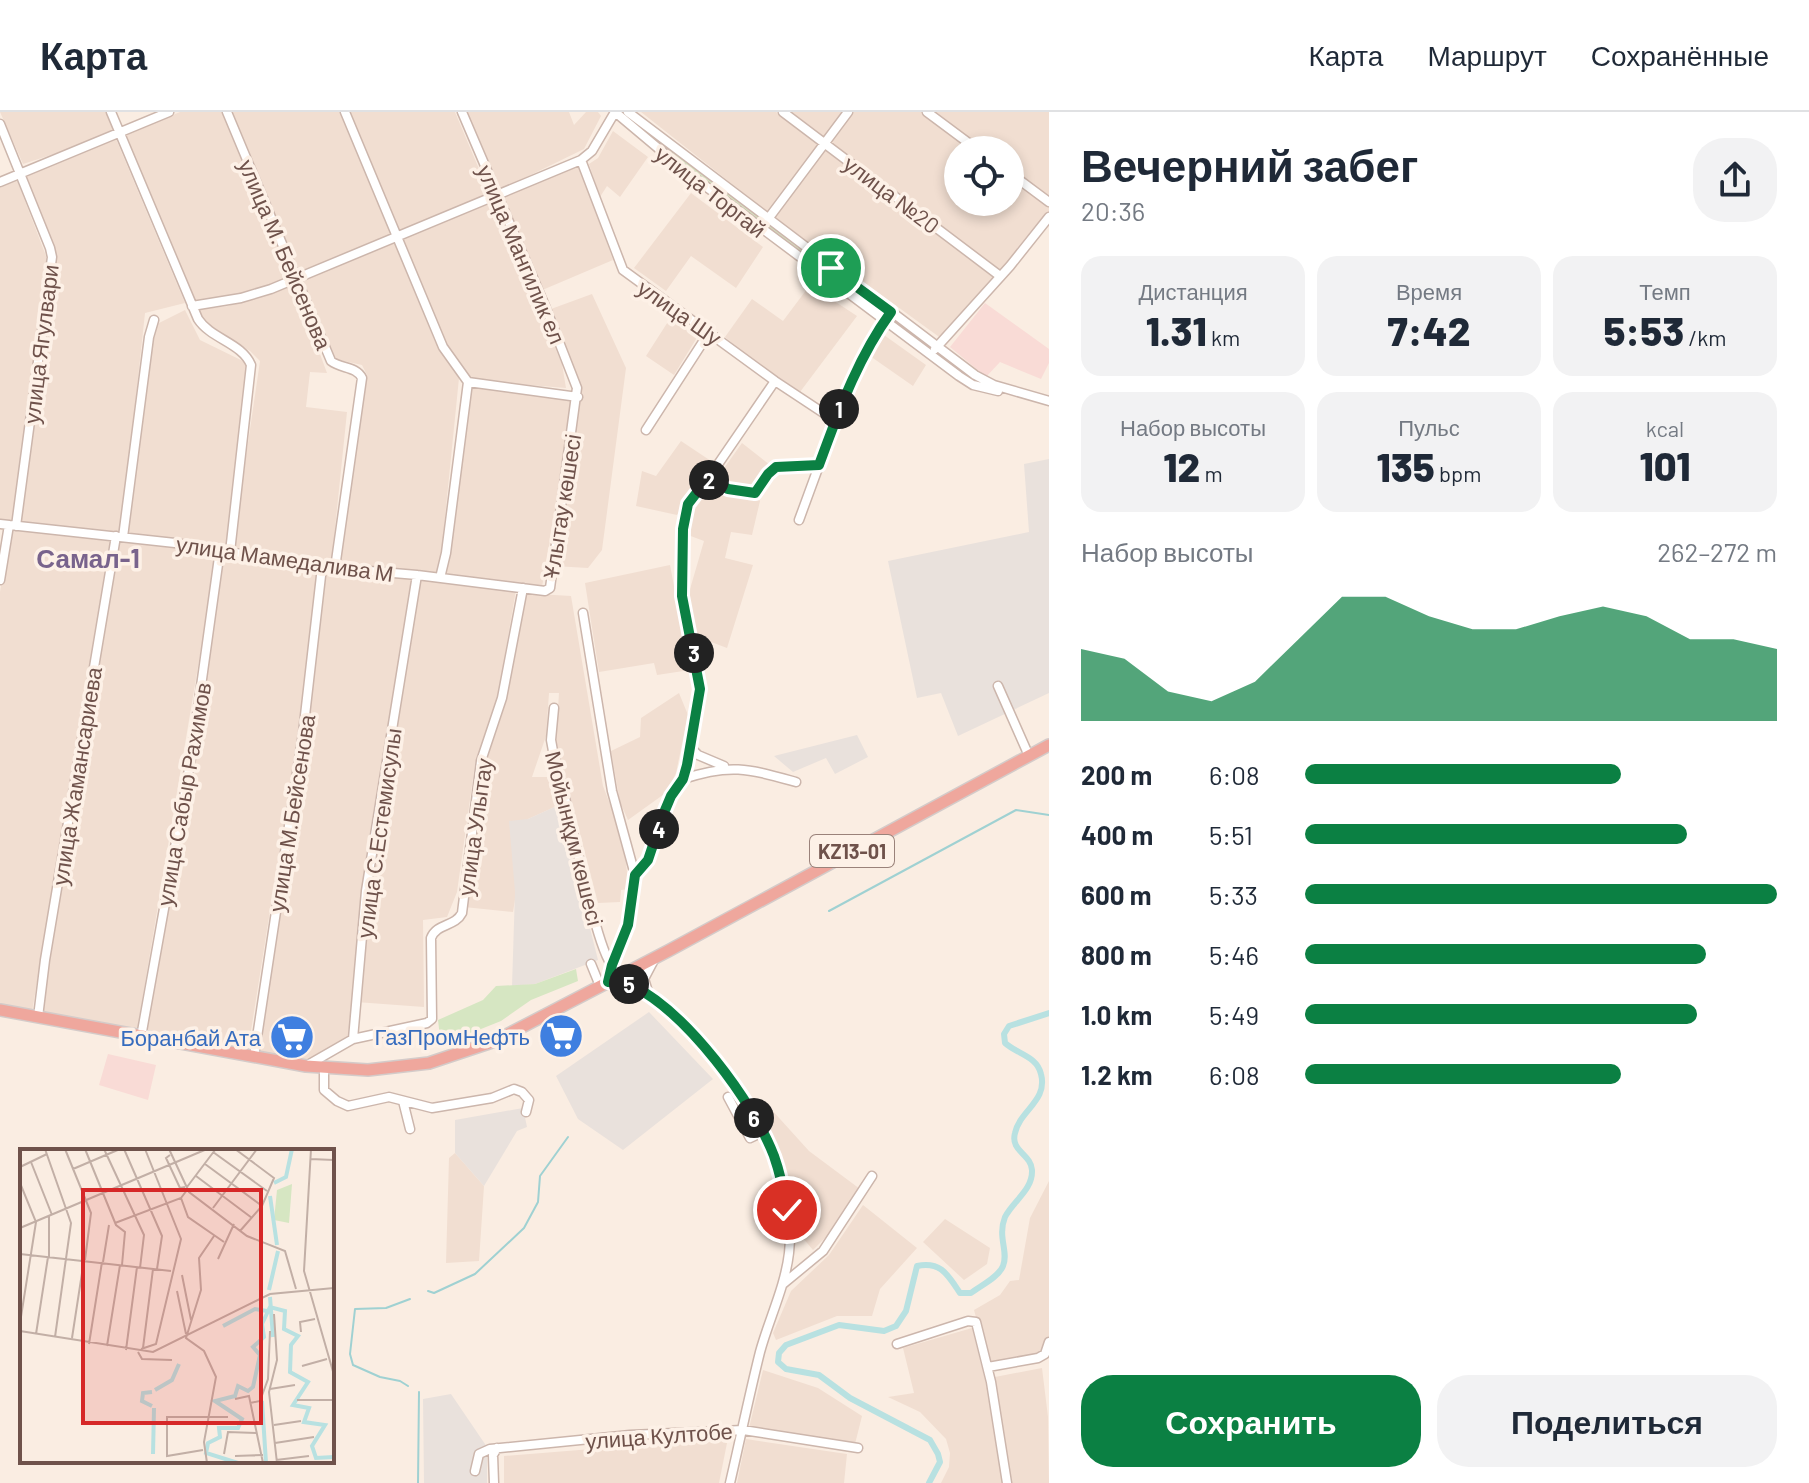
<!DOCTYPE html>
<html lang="ru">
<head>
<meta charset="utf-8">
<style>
	body { margin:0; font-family:Barlow,sans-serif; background:#f2f2f3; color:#1f2937; height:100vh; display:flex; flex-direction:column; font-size:30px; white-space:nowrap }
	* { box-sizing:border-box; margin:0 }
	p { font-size:26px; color:#747a83 }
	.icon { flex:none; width:44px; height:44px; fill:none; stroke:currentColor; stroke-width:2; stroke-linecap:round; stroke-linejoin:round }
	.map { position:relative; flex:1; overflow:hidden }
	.drawer { display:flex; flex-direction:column; background:#fff; width:760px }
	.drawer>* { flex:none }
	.fabs { position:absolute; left:944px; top:24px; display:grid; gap:16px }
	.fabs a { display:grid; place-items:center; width:80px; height:80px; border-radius:50%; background:#fff; box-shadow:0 4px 12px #0003; font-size:40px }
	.pin { position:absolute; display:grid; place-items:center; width:68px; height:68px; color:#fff; margin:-34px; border:4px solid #fff; border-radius:50%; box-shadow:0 2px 8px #0007 }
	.km { position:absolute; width:40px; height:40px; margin:-20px; border-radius:50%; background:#222; color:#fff; font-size:22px; line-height:40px; text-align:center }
	.round { display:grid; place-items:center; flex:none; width:84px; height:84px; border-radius:32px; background:#f2f2f3 }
	.overview { display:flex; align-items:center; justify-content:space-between; height:136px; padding:0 32px }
	h1 { font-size:44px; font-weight:800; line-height:60px }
	.stats { display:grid; grid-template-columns:repeat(3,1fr); gap:12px; height:136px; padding:8px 32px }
	.stats div { display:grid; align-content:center; border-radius:20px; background:#f2f2f3; text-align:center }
	.stats b { font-size:40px; font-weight:800 }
	.stats small { font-size:22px; font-weight:400 }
	.stats p { font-size:22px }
	.chart { height:224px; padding:16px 32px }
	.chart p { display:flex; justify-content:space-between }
	.chart svg { width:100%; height:144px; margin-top:8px; fill:#0b8043; opacity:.7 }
	.action { display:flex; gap:16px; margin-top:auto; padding:16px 32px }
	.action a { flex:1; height:92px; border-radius:32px; background:#0b8043; color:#fff; font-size:32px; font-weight:800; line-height:92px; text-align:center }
	.action a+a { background:#f2f2f3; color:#1f2937 }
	ul { padding:0 32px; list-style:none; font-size:26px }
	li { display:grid; grid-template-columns:128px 96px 1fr; align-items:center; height:60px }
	li i { height:20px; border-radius:10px; background:#0b8043 }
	header { display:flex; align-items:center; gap:48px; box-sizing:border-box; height:112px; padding:0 40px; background:#fff; border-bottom:2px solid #e0e1e3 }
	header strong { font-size:38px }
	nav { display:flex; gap:44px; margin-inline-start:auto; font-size:28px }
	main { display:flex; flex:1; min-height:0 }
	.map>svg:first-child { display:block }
	.residential { fill:#f1ded1 }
	.commercial { fill:#f9dbd6 }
	.industrial { fill:#e9e1dc }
	.green { fill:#d6e6c2 }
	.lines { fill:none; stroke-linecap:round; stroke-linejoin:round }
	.stream { stroke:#9fd1d2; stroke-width:2 }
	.canal { stroke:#b8e1e1; stroke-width:6 }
	.minor-casing { stroke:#ccb6ac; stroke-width:11 }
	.highway-casing { stroke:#d4cbc9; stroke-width:14 }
	.minor { stroke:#fff; stroke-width:8 }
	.highway { stroke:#efa79d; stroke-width:11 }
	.route-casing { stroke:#fff; stroke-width:16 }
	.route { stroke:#0b8043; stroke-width:10 }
	.labels { text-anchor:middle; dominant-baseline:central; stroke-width:7; stroke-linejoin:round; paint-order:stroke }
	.shield { fill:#fdf1e7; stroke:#9a827a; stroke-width:2 }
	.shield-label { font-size:20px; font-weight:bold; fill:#6f524b }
	.street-label { font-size:22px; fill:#6f524b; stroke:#fdf1e7 }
	.shop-label { font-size:22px; fill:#366cbe; stroke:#fdf1e7; text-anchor:end }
	.quarter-label { font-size:26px; font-weight:bold; fill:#78638c; stroke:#fdf1e7 }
	.inset-river { fill:none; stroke:#b8e1e1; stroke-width:4 }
	.inset-road { fill:none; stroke:#c2afa6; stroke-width:2 }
	.view { fill:#d62828; fill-opacity:0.15; stroke:#d62828; stroke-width:4 }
	.inset-edge { fill:none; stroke:#6f524b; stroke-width:4 }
</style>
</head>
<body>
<header>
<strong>Карта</strong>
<nav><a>Карта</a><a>Маршрут</a><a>Сохранённые</a></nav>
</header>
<main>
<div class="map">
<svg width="1049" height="1371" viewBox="0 0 1049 1371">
	<rect width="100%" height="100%" fill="#faede2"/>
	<!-- residential -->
	<path class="residential" d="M0,0H107L116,22L23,52Z
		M180,0H222L294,167L214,191L190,193L125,23Z
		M226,0H340L393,125L297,164Z
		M345,0H455L490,83L398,121Z
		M464,0H569L574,13L586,0H598L601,4L584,37L498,79Z
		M641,0H776L820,33L770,102Z
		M788,0H846L825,27Z
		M852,0H924L977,38H958V90H1010V62L1049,90V102L1000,160L830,31Z
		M932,0H1049V86L1010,57V38H984Z
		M613,19L648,45L620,85L607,74L600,85L589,52L598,46Z
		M116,27L185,191L145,201L121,424L17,414L54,145L23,64Z
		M825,36L999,162L942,227L774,105Z
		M578,52L613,148L540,179L499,84Z
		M17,68L46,144L48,159L12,413L0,412V75Z
		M691,81L763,135L736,176L691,144L666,179L634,156Z
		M492,87L562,252L566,276L469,268L443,233L400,127Z
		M395,130L435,230L459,266L439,465L336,455L367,263L362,253L330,246L298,169Z
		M294,172L327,261L310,260L306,295L347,300L331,455L232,440L260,249L250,239L206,215L197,198L228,194Z
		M810,173L857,204L800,280L763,257L725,225L752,187L783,209Z
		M592,182L626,256L602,438L588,456L554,454L581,283L551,197Z
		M185,198L200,228L247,251L227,437L125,423L153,214Z
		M671,205L698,224L674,263L646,244Z
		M884,223L926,253L913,274L870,244Z
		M470,274L574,286L542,475L443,465Z
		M681,329L711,349L677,403L636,394L642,359L656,364Z
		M742,331L770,353L753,381L760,389L752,423L731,420L725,446L753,453L727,536L698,525L688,484L704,429L688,423V413L695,397Z
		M10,417L110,428L32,900L0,894V480Z
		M117,428L217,441L137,919L39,902Z
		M220,443L321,457L290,672L248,938L144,920Z
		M670,453L690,558L657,563L654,551L599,560L585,471Z
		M324,457L413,465L367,737L348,924L306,949L257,939Z
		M417,467L516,478L498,583L475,652L457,780L447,805L423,808L424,895L356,890L369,762Z
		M521,481L571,484L603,674L623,726L629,777L621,778L620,790L598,791L556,629L559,581H549L546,624L532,665H551L559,693L528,707L513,800L464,795L483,639L495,612Z
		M679,581L688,603L676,661L667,680L628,708L620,690L611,639L640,625L641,606Z
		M771,997L809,1039L860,1077L830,1121L813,1138L796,1118L802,1105L795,1097L777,1035L763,1005Z
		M455,1041L484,1074L479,1149L446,1151L449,1046Z
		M1049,1069V1224L1041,1243L990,1257L974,1198L1000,1183L1010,1169L1019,1168L1030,1106Z
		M863,1093L917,1136L880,1177L872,1204H837L776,1228L773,1221L791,1179L829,1143Z
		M945,1107L990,1136L987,1152L964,1168L923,1130Z
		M972,1216L992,1296L1002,1371H941L949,1355L950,1341L946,1327L920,1300L888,1285L914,1281L903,1236Z
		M1042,1256L1048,1305L1049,1371H1011L995,1265Z
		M763,1258L818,1276L862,1304L855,1332L749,1316Z
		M728,1326L719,1371H504V1344Z
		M746,1327L847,1342L844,1371H737Z"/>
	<!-- commercial -->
	<path class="commercial" d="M985,191L1049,237V251L1041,267L1000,250L986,265L950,235Z
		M108,942L156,953L148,988L99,973Z"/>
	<!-- industrial -->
	<path class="industrial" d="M1049,347V581L958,624L941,581L917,586L888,449L1029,420L1024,352Z
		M857,623L868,645L835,662L826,646L793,660L774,644Z
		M559,693L598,848L535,872L512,874L515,780L509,709L528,707Z
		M649,900L713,967L623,1038L578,1007L556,964Z
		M523,996L527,1015L517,1019L484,1074L455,1041V1008Z
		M451,1282L487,1335V1371H424L423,1287Z"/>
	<!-- green -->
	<path class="green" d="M619,0H623L886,200L882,205L627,10Z
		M576,857L578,869L531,888L501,909L441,933L438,908L483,888L496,874L535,872Z"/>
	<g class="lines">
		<!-- stream -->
		<path class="stream" d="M829,799L1016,698L1049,703
			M428,1179L434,1181L475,1162L524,1116L538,1090L540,1064L568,1025
			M408,1274L400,1269L380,1265L353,1253L350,1242L355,1197L386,1196L410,1187
			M418,1371L419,1280"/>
		<!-- canal -->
		<path class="canal" d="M929,1371L940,1350L938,1342L930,1328L850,1286L819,1263L786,1257L778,1250L779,1241L786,1233L839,1213L884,1219L896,1214L906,1199L917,1154C941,1149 948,1163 960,1181H971C980,1174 999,1165 1003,1154C1009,1140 997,1125 1005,1105C1013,1089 1033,1078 1032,1058C1031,1042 1010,1039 1015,1021C1020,998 1048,989 1041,962C1037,944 1017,942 1005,931L1004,922L1009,914L1049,901"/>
		<!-- minor casing -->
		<g class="minor-casing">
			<path id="minor" d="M111,0L198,207C211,227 242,231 251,253L230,440
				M227,0L331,249C341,257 356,254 362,266L335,456
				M345,0L443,235L468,270L446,441L440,466
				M615,0L684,58L959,264L973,273L998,279
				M628,0L975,263L994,273L1049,289
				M783,0L1000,164
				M927,0L978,38
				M0,12L50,136L52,145L16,414
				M581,48L623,158L775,269L834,308
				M1010,61L1049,90
				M0,70L169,0
				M768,107L848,0
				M192,194L241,186L271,177L581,48L592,39L615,0
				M935,237L1010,154L1049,105
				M468,270L578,285
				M646,318L710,219
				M708,366L728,377L755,381L768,362L776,355L819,353
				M799,408L850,269L885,208
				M0,412L175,431L322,455L417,463L545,479L550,476L577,276L545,194L462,0
				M123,425L149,225L154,208
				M0,468L9,413
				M583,501L612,679L635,763L628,813L612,853L608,870C616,871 625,870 632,874C656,885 689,917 707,937C753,990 797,1067 789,1141C785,1175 769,1207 760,1240C749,1284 740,1328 730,1371
				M998,574L1029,644
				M554,596L551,628L553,639C565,674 595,837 612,853
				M690,635L698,643L724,654
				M683,667C731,651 749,657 796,670
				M635,763L648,748L671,684L683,667L699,585V567L682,484L683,417L686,399L775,269
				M591,852L600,874
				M649,883L644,867L654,848
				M38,905L45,848L116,424
				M141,925L191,646L220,438
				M353,927L366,779L417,463
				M254,945L303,621L322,455
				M306,954L353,927L427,911L432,907L431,826C437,811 455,815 462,801L481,649L502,586L523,476
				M324,956V978L337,989L348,994L389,985L432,996L492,986L514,977L522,980L529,988L526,1000
				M728,985L750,1026L763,1020
				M403,989L410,1017
				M783,1172L823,1139L872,1064
				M897,1232L968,1209L976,1210L991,1270L1007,1371
				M988,1255L1038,1246L1045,1242L1049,1230
				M475,1359L479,1342L490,1337L630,1323L743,1318L858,1336
				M494,1371L493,1343L497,1336"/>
		</g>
		<!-- highway casing -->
		<g class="highway-casing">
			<path id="highway" d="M0,898L306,954L368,958L429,951L495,929L668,839L1049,633"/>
		</g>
		<!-- minor -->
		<use href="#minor" class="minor"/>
		<!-- highway -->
		<use href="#highway" class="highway"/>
	</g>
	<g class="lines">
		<!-- route casing -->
		<g class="route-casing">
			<path id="route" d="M787,1098C784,1080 780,1061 774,1044C753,989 686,900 633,874C625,870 617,871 608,870L612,853L628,813L635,763L648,748L663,703L671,684L683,667L687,653L700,577L682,484L683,417L688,392L708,366L728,377L755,381L768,362L776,355L819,353C839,299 857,247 891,200L831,156"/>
		</g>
		<!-- route -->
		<use href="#route" class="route"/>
	</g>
	<!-- icons -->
	<defs>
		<g id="supermarket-disc" transform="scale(2.3)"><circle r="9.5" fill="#3f7fe0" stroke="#fdf1e7"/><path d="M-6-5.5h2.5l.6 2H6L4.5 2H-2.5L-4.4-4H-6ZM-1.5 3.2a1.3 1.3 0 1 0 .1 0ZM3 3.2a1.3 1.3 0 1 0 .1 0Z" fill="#fff"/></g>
	</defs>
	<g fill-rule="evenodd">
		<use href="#supermarket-disc" x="561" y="924"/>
		<use href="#supermarket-disc" x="292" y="925"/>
	</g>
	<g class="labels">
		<!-- shield labels -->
		<rect class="shield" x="810" y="723" width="84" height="32" rx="6"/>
		<g class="shield-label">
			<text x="852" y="739">KZ13-01</text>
		</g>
		<!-- street labels -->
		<g class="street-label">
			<text transform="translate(711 79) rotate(38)">улица Торгай</text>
			<text transform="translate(892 82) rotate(37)">улица №20</text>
			<text transform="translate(286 142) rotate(67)">улица М. Бейсенова</text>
			<text transform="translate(522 142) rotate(67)">улица Мангилик ел</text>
			<text transform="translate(680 200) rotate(35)">улица Шу</text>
			<text transform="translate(40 232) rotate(-83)">улица Ягулвари</text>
			<text transform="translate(561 394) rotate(-81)">Ұлытау көшесі</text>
			<text transform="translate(285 446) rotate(8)">улица Мамедалива М</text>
			<text transform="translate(76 664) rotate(-81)">улица Жамансариева</text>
			<text transform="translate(183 682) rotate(-80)">улица Сабыр Рахимов</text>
			<text transform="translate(291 701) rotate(-81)">улица М.Бейсенова</text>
			<text transform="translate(474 715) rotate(-82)">улица Улытау</text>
			<text transform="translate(378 721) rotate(-82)">улица С.Естемисулы</text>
			<text transform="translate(575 726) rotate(76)">Мойынқұм көшесі</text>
			<text transform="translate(659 1323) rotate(-4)">улица Култобе</text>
		</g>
		<!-- shop labels -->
		<g class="shop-label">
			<text x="530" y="924">ГазПромНефть</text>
			<text x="261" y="925">Боранбай Ата</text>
		</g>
		<!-- quarter labels -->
		<g class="quarter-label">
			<text x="88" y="445">Самал-1</text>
		</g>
	</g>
	<!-- overview -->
	<g transform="translate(20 1037)">
		<rect width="314" height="314" fill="#faede2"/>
		<path d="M272,35L269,74L254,71L257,41Z" fill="#d6e6c2"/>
		<path class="inset-river" d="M254,34L266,28L272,0M250,47L257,96M249,141L258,102M250,148L253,188M203,177L235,160L247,162M135,241L152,231L159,215M242,252L246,314M132,257L122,252L123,244L132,243M133,305L134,259M218,314L186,304L188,294L200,288L199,279H218L222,270L195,252L215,247L218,237L228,242L233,238L240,206L233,198L244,188L242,175L250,158L265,162L264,180L278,187L271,196L270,223L288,233L273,256L289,259L284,273L305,276L292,297L296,309L314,308"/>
		<path class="inset-road" d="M25,0L51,74L35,188M45,0L71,64L65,111M65,0L96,76L105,83L102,116M84,0L124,86L120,119M104,0L142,87L137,120M149,0L169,43L227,87L265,102L276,140M215,0L254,29L242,57L220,82M291,0L284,122L314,226M193,3L247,42M150,6L146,9L160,39L165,38M290,10L314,11M11,13L32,66M185,15L242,57M0,18L27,5M53,20L100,0M176,27L232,69M0,34L16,73L0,174M167,38L195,1M161,49L168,68L204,93M193,59L237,0M29,67V108M95,74L161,49L167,41M0,79L187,0M0,105L151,122M198,110L214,75M83,113L89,76M162,126L171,171M157,142L166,185M254,165L257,211L249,243L257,314M0,182L133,203L250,145L314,139M281,183L280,173L295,170M16,185L28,108M52,189L64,111M69,195L82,113M87,197L100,116M123,199L133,120M121,200L136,195L161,90L125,0M106,201L117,118M118,203L122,210L152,211M282,217L307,210M250,240L275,236M215,250L229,247L243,314M277,251H314M230,254L240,252L248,230L250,182M146,268H208M147,268V307L183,301M254,276L281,272M255,294L294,288M204,305L208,283L236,284M215,307L243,306M256,311L289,307M187,314L184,293L196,228L184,202L166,189L181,141L179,109L194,87"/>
		<path class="view" d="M63,41H241V274H63Z"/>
		<rect width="314" height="314" class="inset-edge"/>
	</g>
</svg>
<div class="fabs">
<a><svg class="icon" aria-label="locate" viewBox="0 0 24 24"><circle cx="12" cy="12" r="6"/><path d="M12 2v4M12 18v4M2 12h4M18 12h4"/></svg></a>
</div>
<div class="pin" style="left:831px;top:156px;background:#1e9e55"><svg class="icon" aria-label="arrive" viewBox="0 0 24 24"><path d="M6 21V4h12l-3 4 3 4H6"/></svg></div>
<div class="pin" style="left:787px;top:1098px;background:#d93025"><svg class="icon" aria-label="check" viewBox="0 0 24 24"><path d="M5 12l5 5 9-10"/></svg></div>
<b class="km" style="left:839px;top:297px">1</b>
<b class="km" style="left:709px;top:368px">2</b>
<b class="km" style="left:694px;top:541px">3</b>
<b class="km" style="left:659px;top:717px">4</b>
<b class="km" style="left:629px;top:872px">5</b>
<b class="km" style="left:754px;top:1006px">6</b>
</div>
<section class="drawer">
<div class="overview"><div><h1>Вечерний забег</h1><p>20:36</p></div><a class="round"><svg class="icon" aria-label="share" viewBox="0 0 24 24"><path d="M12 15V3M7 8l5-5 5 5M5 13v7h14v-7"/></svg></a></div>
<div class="stats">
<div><p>Дистанция</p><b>1.31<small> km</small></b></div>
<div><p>Время</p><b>7:42</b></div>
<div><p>Темп</p><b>5:53<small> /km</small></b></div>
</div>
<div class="stats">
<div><p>Набор высоты</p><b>12<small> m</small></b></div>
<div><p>Пульс</p><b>135<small> bpm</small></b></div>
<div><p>kcal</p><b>101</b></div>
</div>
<div class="chart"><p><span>Набор высоты</span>262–272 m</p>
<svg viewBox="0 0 160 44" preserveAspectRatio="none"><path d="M0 44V22L10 25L20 35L30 38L40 32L50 19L60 6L70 6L80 12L90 16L100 16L110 12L120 9L130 12L140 19L150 19L160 22V44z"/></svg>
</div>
<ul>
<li><b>200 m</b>6:08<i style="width:67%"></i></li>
<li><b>400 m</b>5:51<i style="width:81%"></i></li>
<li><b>600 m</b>5:33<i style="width:100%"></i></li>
<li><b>800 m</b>5:46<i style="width:85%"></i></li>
<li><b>1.0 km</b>5:49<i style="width:83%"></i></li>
<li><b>1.2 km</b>6:08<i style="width:67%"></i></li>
</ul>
<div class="action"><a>Сохранить</a><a>Поделиться</a></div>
</section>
</main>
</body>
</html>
